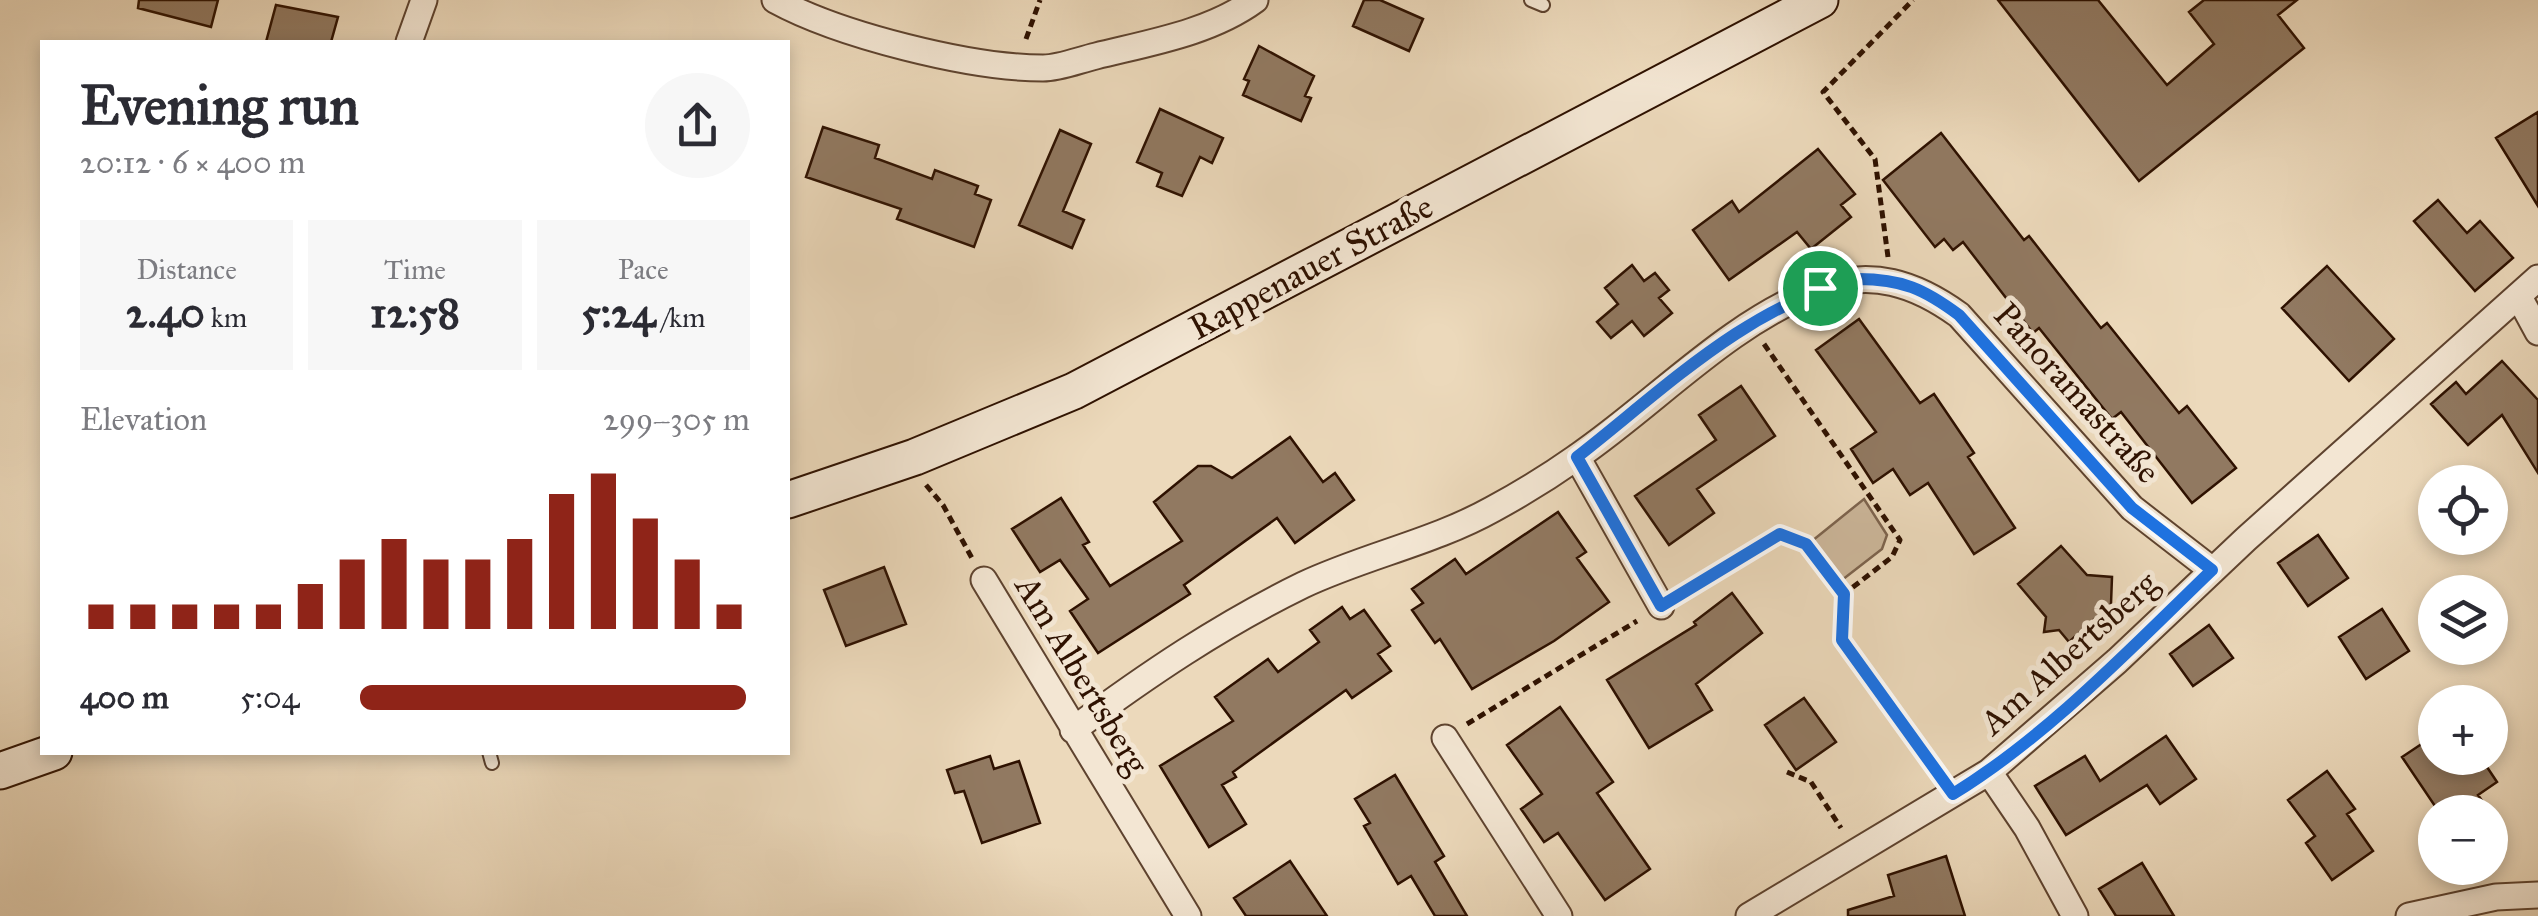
<!DOCTYPE html>
<html lang="en">
<head>
<meta charset="utf-8">
<style>
	body { margin:0; font-family:"IM FELL Great Primer",serif; background:#f7f7f7; color:#2b2b33; height:100vh; display:flex; flex-direction:column; font-size:38px; white-space:nowrap }
	* { box-sizing:border-box; margin:0 }
	p { font-size:32px; color:#7c7c81 }
	.icon { flex:none; width:55px; height:55px; fill:none; stroke:currentColor; stroke-width:2; stroke-linecap:round; stroke-linejoin:round }
	.map { position:relative; flex:1; overflow:hidden }
	.panel { position:absolute; left:40px; top:40px; width:750px; height:715px; display:flex; flex-direction:column; background:#fff; border-radius:0px; box-shadow:0 5px 15px #0003 }
	.panel>* { flex:none }
	.tools { position:absolute; left:2418px; top:465px; display:grid; gap:20px }
	.tools a { display:grid; place-items:center; width:90px; height:90px; border-radius:50%; background:#fff; box-shadow:0 5px 15px #0003; font-size:50px }
	.pin { position:absolute; display:grid; place-items:center; width:85px; height:85px; color:#fff; margin:-42px; border:5px solid #fff; border-radius:50%; box-shadow:0 2px 10px #0007 }
	.round { display:grid; place-items:center; flex:none; width:105px; height:105px; border-radius:52px; background:#f7f7f7 }
	.summary { display:flex; align-items:center; justify-content:space-between; height:170px; padding:0 40px }
	h1 { font-size:55px; font-weight:800; line-height:75px }
	.figures { display:grid; grid-template-columns:repeat(3,1fr); gap:15px; height:170px; padding:10px 40px }
	.figures div { display:grid; align-content:center; border-radius:0px; background:#f7f7f7; text-align:center }
	.figures b { font-size:42px; font-weight:800 }
	.figures small { font-size:28px; font-weight:400 }
	.figures p { font-size:28px }
	.chart { height:280px; padding:20px 40px }
	.chart p { display:flex; justify-content:space-between }
	.chart svg { width:100%; height:180px; margin-top:10px; stroke:#8f2418; stroke-width:6 }
	ul { padding:0 40px; list-style:none; font-size:32px }
	li { display:grid; grid-template-columns:160px 120px 1fr; align-items:center; height:75px }
	li i { height:25px; border-radius:12px; background:#8f2418 }
	.map>svg:first-child { display:block }
	.green { fill:#ccb79b; stroke:#7d644e; stroke-width:2.5 }
	.building { fill:#917961; stroke:#2e1100; stroke-width:2.5 }
	.lines { fill:none; stroke-linecap:round; stroke-linejoin:round }
	.lane-casing { stroke:#5e432f; stroke-width:16 }
	.street-casing { stroke:#5e432f; stroke-width:29 }
	.secondary-casing { stroke:#2e1100; stroke-width:39 }
	.path { stroke:#2e1100; stroke-width:5; stroke-dasharray:8 5; stroke-linecap:butt }
	.lane { stroke:#f3e6d3; stroke-width:12 }
	.street { stroke:#f3e6d3; stroke-width:25 }
	.secondary { stroke:#f3e6d3; stroke-width:35 }
	.route-casing { stroke:#fff; stroke-width:20 }
	.route { stroke:#1a73e8; stroke-width:12 }
	.labels { text-anchor:middle; dominant-baseline:central; stroke-width:10; stroke-linejoin:round; paint-order:stroke }
	.street-label { font-size:35px; fill:#2e1100; stroke:#f3e6d3 }
</style>
</head>
<body>
<div class="map">
<svg width="2538" height="916" viewBox="0 0 2538 916">
	<rect width="100%" height="100%" fill="#ecd9bb"/>
	<filter id="stains"><feTurbulence type="fractalNoise" baseFrequency=".002" numOctaves="4"/><feColorMatrix values="0 0 0 0 .2 0 0 0 0 .09 0 0 0 0 .02 0 0 0 .5 -.17"/></filter>
	<radialGradient id="worn" r=".72"><stop offset=".6" stop-color="#630" stop-opacity="0"/><stop offset="1" stop-color="#630" stop-opacity=".3"/></radialGradient>
	<!-- green -->
	<path class="green" d="M1864,499L1887,535L1882,549L1842,580L1812,541Z"/>
	<!-- building -->
	<path class="building" d="M139,0H218L211,27L138,8Z
		M1364,0H1380L1423,19L1409,51L1353,26Z
		M1998,0H2098L2167,85L2214,44L2189,12L2204,0H2297L2278,15L2304,48L2139,181Z
		M276,5L338,17L331,42H266Z
		M1259,46L1314,76L1305,96L1311,98L1301,121L1243,95L1249,81L1244,79Z
		M1160,109L1223,138L1212,163L1200,157L1182,196L1157,186L1162,173L1137,162Z
		M2538,112V206L2496,138Z
		M823,127L879,145L875,158L932,179L935,170L978,186L975,194L991,200L974,247L897,219L901,209L806,177Z
		M1060,130L1091,144L1063,211L1084,220L1072,248L1019,225Z
		M1941,133L2024,240L2029,236L2101,328L2107,323L2179,413L2187,406L2236,468L2192,503L2121,412L2112,419L2039,328L2033,333L1963,242L1953,250L1944,239L1935,247L1883,180Z
		M1818,149L1855,194L1841,205L1851,217L1811,249L1797,232L1729,280L1693,230L1732,201L1739,212Z
		M2438,200L2467,233L2480,221L2513,258L2475,291L2414,221Z
		M1632,265L1644,281L1655,273L1669,290L1659,298L1672,313L1644,336L1632,321L1611,338L1597,322L1618,304L1605,288Z
		M2327,266L2394,339L2349,381L2282,308Z
		M1859,319L1920,403L1934,394L1974,453L1968,457L2015,528L1974,554L1928,483L1910,495L1893,469L1873,483L1851,449L1876,432L1816,350Z
		M2502,361L2538,400V473L2502,415L2468,445L2431,404L2456,382L2466,394Z
		M1741,386L1775,436L1697,489L1714,513L1669,545L1635,496L1716,440L1699,415Z
		M1290,437L1323,482L1335,473L1354,500L1295,543L1277,518L1184,585L1190,594L1098,653L1070,611L1088,599L1060,560L1040,572L1012,529L1061,498L1089,542L1083,545L1110,586L1182,541L1154,502L1198,466H1211L1232,478Z
		M1558,512L1586,552L1577,558L1609,602L1554,641L1472,689L1440,639L1435,643L1412,610L1423,603L1412,589L1455,559L1466,574Z
		M2318,535L2348,578L2308,606L2278,563Z
		M2061,546L2087,575L2112,577L2111,604L2069,642L2059,630L2044,632L2046,617L2018,584Z
		M884,567L906,624L846,646L824,590Z
		M1732,593L1762,633L1696,684L1712,710L1649,748L1607,680L1696,625L1694,622Z
		M1342,607L1350,619L1364,610L1390,646L1378,654L1391,671L1352,698L1346,690L1233,772L1236,777L1222,785L1246,824L1209,847L1160,766L1233,721L1215,697L1268,659L1278,672L1319,642L1310,630Z
		M2382,609L2409,651L2366,679L2339,637Z
		M2209,625L2233,658L2193,686L2170,654Z
		M1804,698L1836,742L1796,770L1765,725Z
		M1560,707L1613,782L1597,793L1650,869L1605,900L1558,833L1544,842L1521,809L1542,794L1507,745Z
		M2435,735V758H2481L2497,782L2478,795L2490,812H2439L2402,757Z
		M2166,736L2196,779L2160,804L2147,785L2066,835L2035,786L2085,756L2100,781Z
		M990,756L994,769L1019,761L1040,823L982,843L964,791L955,793L947,770Z
		M2327,771L2355,809L2347,814L2373,851L2332,880L2306,843L2315,836L2288,800Z
		M1395,775L1444,856L1435,862L1467,916H1435L1411,876L1398,884L1364,826L1370,823L1355,799Z
		M1946,856L1965,916H1848V910L1894,896L1888,875Z
		M1290,861L1327,916H1246L1234,898Z
		M2142,863L2174,916H2116L2099,889Z"/>
	<g class="lines">
		<!-- lane casing -->
		<g class="lane-casing">
			<path id="lane" d="M1531,0L1543,5
				M489,752L492,763"/>
		</g>
		<!-- street casing -->
		<g class="street-casing">
			<path id="street" d="M775,0C839,35 970,68 1043,68C1060,68 1079,60 1096,56C1148,43 1210,33 1255,0
				M409,42L424,0
				M2519,297L2538,332
				M1577,457L1661,606
				M984,580L1188,916
				M1073,730C1147,675 1221,625 1303,585C1364,556 1434,542 1493,509C1521,494 1550,476 1577,457C1657,402 1726,325 1818,289C1871,268 1916,284 1959,315L2132,508L2212,570
				M1445,738L1559,916
				M1989,772L2027,828L2075,916
				M1749,916L1989,772L2117,661L2246,539L2538,278
				M2409,916L2496,897L2538,895"/>
		</g>
		<!-- secondary casing -->
		<g class="secondary-casing">
			<path id="secondary" d="M788,500L915,457L1074,391L1820,0
				M0,771L54,752"/>
		</g>
		<!-- path -->
		<path class="path" d="M1026,39L1040,0
			M1888,257L1875,159L1823,92L1913,0
			M1764,344L1900,540L1892,557L1844,594
			M926,485L943,505L973,560
			M1685,592L1780,535L1807,544L1844,594L1843,640L1937,771
			M1467,724L1637,621
			M1787,772L1811,782L1841,828"/>
		<!-- lane -->
		<use href="#lane" class="lane"/>
		<!-- street -->
		<use href="#street" class="street"/>
		<!-- secondary -->
		<use href="#secondary" class="secondary"/>
	</g>
	<g class="lines">
		<!-- route casing -->
		<g class="route-casing">
			<path id="route" d="M1858,279C1902,279 1924,289 1959,315L2132,508L2212,570C2131,648 2049,735 1953,794L1842,640L1844,594L1806,544L1780,534L1661,606L1577,457C1663,390 1749,304 1858,279Z"/>
		</g>
		<!-- route -->
		<use href="#route" class="route"/>
	</g>
	<g class="labels">
		<!-- street labels -->
		<g class="street-label">
			<text transform="translate(1311 267) rotate(-28)">Rappenauer Straße</text>
			<text transform="translate(2077 393) rotate(48)">Panoramastraße</text>
			<text transform="translate(2069 653) rotate(-42)">Am Albertsberg</text>
			<text transform="translate(1082 675) rotate(59)">Am Albertsberg</text>
		</g>
	</g>
	<rect width="100%" height="100%" filter="url(#stains)"/>
	<rect width="100%" height="100%" fill="url(#worn)"/>
</svg>
<div class="tools">
<a><svg class="icon" aria-label="locate" viewBox="0 0 24 24"><circle cx="12" cy="12" r="6"/><path d="M12 2v4M12 18v4M2 12h4M18 12h4"/></svg></a>
<a><svg class="icon" aria-label="layers" viewBox="0 0 24 24"><path d="M12 4l9 5-9 5-9-5zM3 14l9 5 9-5"/></svg></a>
<a>+</a>
<a>−</a>
</div>
<div class="pin" style="left:1820px;top:288px;background:#1e9e55"><svg class="icon" aria-label="arrive" viewBox="0 0 24 24"><path d="M6 21V4h12l-3 4 3 4H6"/></svg></div>
<section class="panel">
<div class="summary"><div><h1>Evening run</h1><p>20:12 · 6 × 400 m</p></div><a class="round"><svg class="icon" aria-label="share" viewBox="0 0 24 24"><path d="M12 15V3M7 8l5-5 5 5M5 13v7h14v-7"/></svg></a></div>
<div class="figures">
<div><p>Distance</p><b>2.40<small> km</small></b></div>
<div><p>Time</p><b>12:58</b></div>
<div><p>Pace</p><b>5:24<small> /km</small></b></div>
</div>
<div class="chart"><p><span>Elevation</span>299–305 m</p>
<svg viewBox="0 0 160 44" preserveAspectRatio="none"><path d="M5 44V38M15 44V38M25 44V38M35 44V38M45 44V38M55 44V33M65 44V27M75 44V22M85 44V27M95 44V27M105 44V22M115 44V11M125 44V6M135 44V17M145 44V27M155 44V38"/></svg>
</div>
<ul>
<li><b>400 m</b>5:04<i style="width:99%"></i></li>
</ul>
</section>
</div>
</body>
</html>
